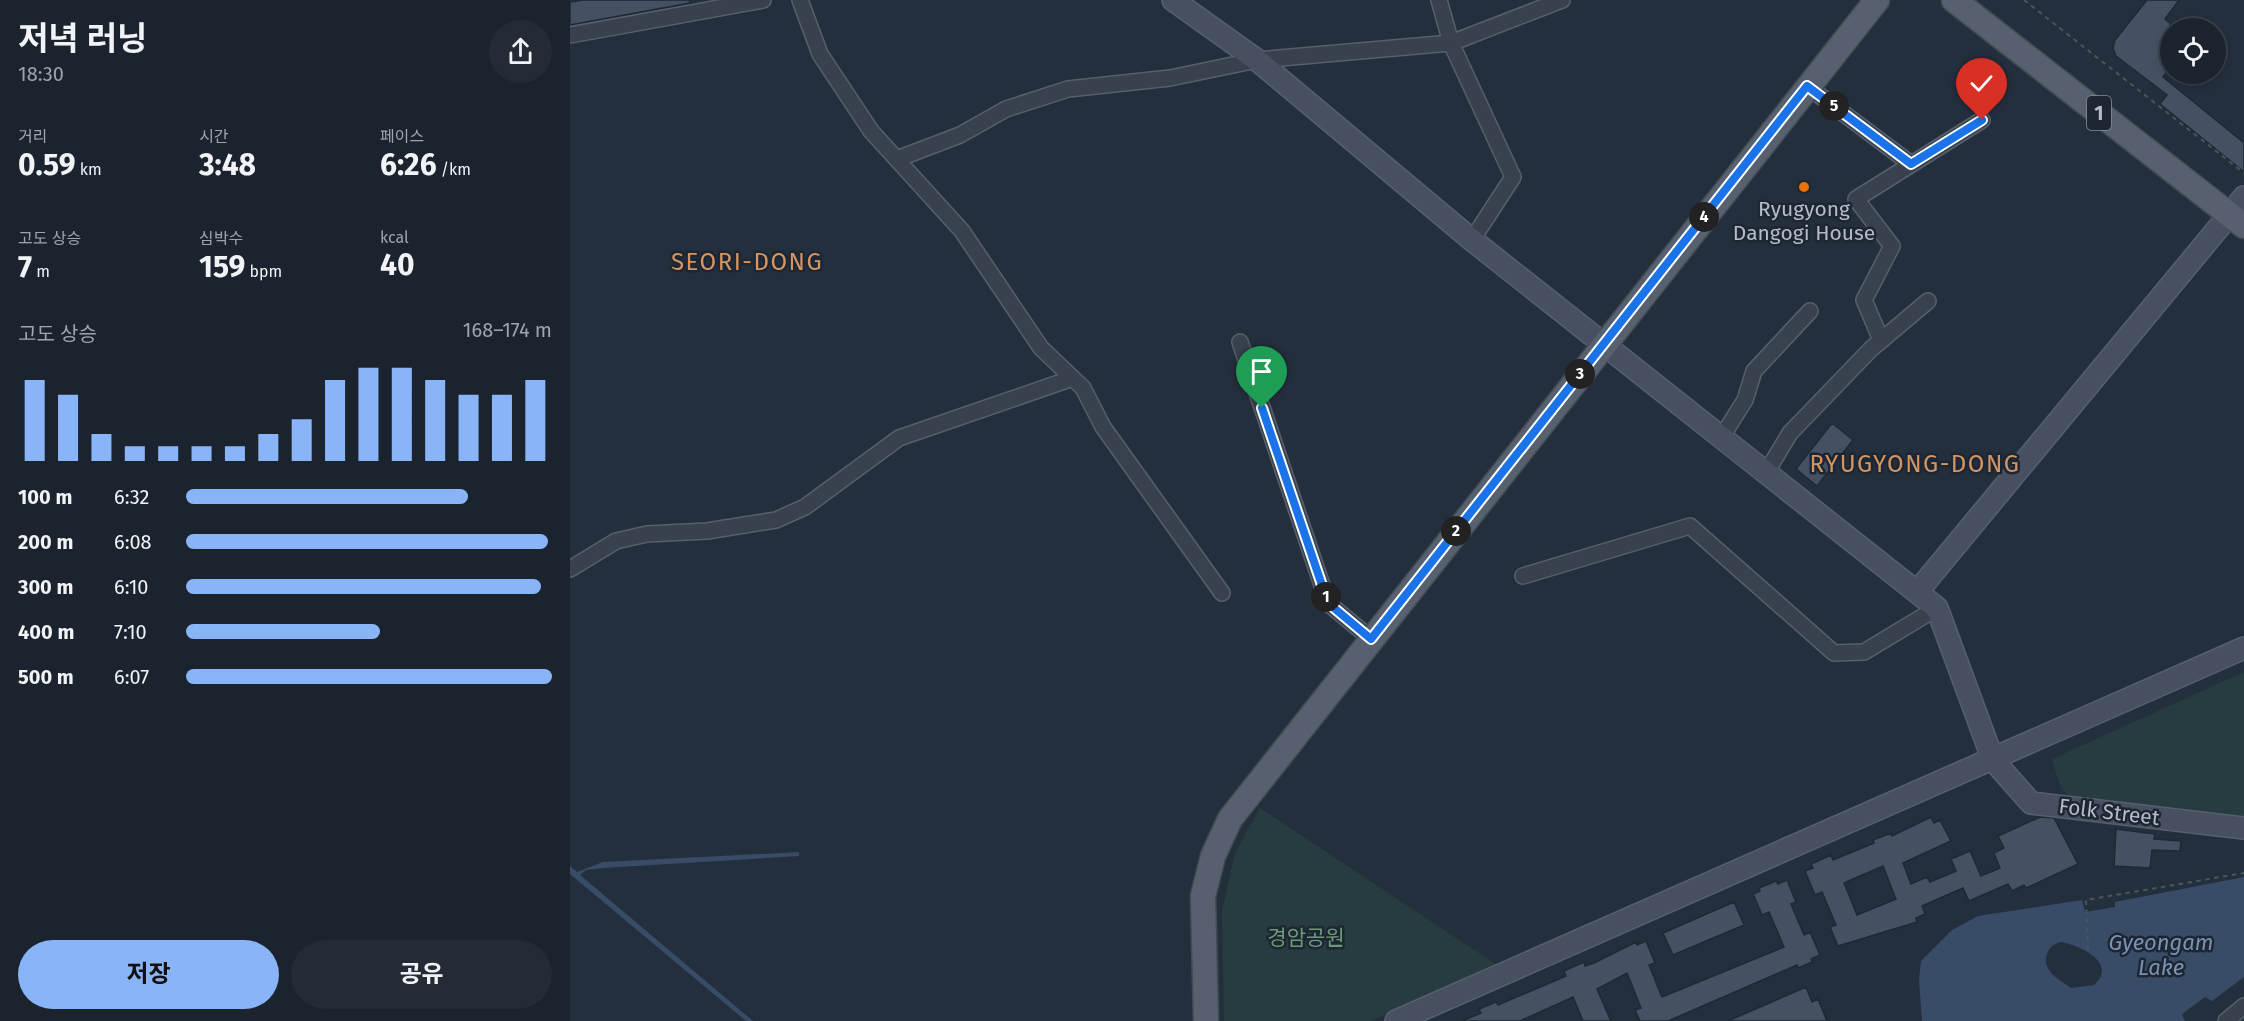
<!DOCTYPE html>
<html lang="ko">
<head>
<meta charset="utf-8">
<style>
	body { margin:0; font-family:"Fira Sans","Noto Sans KR",sans-serif; background:#242b36; color:#f1f3f6; height:100vh; display:flex; flex-direction:column; font-size:22px; white-space:nowrap }
	* { box-sizing:border-box; margin:0 }
	p { font-size:20px; color:#a0a4aa }
	.icon { flex:none; width:33px; height:33px; fill:none; stroke:currentColor; stroke-width:2; stroke-linecap:round; stroke-linejoin:round }
	.map { position:relative; flex:1; overflow:hidden }
	.sheet { display:flex; flex-direction:column; background:#1b232e; width:570px }
	.sheet>* { flex:none }
	.fabs { position:absolute; left:1590px; top:18px; display:grid; gap:12px }
	.fabs a { display:grid; place-items:center; width:66px; height:66px; border-radius:50%; background:#1b232e; box-shadow:0 3px 9px #0003,0 0 0 2px #39404a; font-size:30px }
	.pin { position:absolute; display:grid; place-items:center; width:51px; height:51px; color:#fff; margin:-62px -26px; border-radius:50% 50% 50% 0; rotate:-45deg; box-shadow:0 0 6px #0007 }
	.pin .icon { rotate:45deg }
	.km { position:absolute; width:30px; height:30px; margin:-15px; border-radius:50%; background:#222; color:#fff; font-size:16px; line-height:30px; text-align:center }
	.round { display:grid; place-items:center; flex:none; width:63px; height:63px; border-radius:32px; background:#242b36 }
	.overview { display:flex; align-items:center; justify-content:space-between; height:102px; padding:0 18px }
	h1 { font-size:33px; font-weight:700; line-height:45px }
	.figures { display:grid; grid-template-columns:repeat(3,1fr); gap:9px; height:102px; padding:6px 18px }
	.figures div { display:grid; align-content:center }
	.figures b { font-size:30px; font-weight:700 }
	.figures small { font-size:16px; font-weight:400 }
	.figures p { font-size:16px }
	.chart { height:168px; padding:12px 18px }
	.chart p { display:flex; justify-content:space-between }
	.chart svg { width:100%; height:108px; margin-top:6px; stroke:#8ab4f8; stroke-width:6 }
	.action { display:flex; gap:12px; margin-top:auto; padding:12px 18px }
	.action a { flex:1; height:69px; border-radius:36px; background:#8ab4f8; color:#111; font-size:24px; font-weight:700; line-height:69px; text-align:center }
	.action a+a { background:#242b36; color:#f1f3f6 }
	ul { padding:0 18px; list-style:none; font-size:20px }
	li { display:grid; grid-template-columns:96px 72px 1fr; align-items:center; height:45px }
	li i { height:15px; border-radius:8px; background:#8ab4f8 }
	main { display:flex; flex:1; min-height:0 }
	.map>svg:first-child { display:block }
	.green { fill:#263c3f }
	.water { fill:#394c67; fill-rule:evenodd }
	.building { fill:#455162; stroke:#1f2835; stroke-width:1.5; fill-rule:evenodd }
	.lines { fill:none; stroke-linecap:round; stroke-linejoin:round }
	.street-casing { stroke:#565f6c; stroke-width:18 }
	.secondary-casing { stroke:#565f6c; stroke-width:24 }
	.primary-casing { stroke:#414a57; stroke-width:27 }
	.path { stroke:#44595c; stroke-width:2; stroke-dasharray:4.5 4.5; stroke-linecap:butt }
	.street { stroke:#38414e; stroke-width:15 }
	.secondary { stroke:#465061; stroke-width:21 }
	.primary { stroke:#56606e; stroke-width:24 }
	.route-casing { stroke:#fff; stroke-width:12 }
	.route { stroke:#1a73e8; stroke-width:8 }
	.food-dot { fill:#e8710a; stroke:#1d2633; stroke-width:2 }
	.labels { text-anchor:middle; dominant-baseline:central; stroke-width:5; stroke-linejoin:round; paint-order:stroke }
	.shield { fill:#1d2633; stroke:#878f9c; stroke-width:1.5 }
	.shield-label { font-size:20px; font-weight:bold; fill:#b4bcc9 }
	.poi-label { font-size:21px; fill:#b4bcc9; stroke:#1d2633 }
	.street-label { font-size:21px; fill:#b4bcc9; stroke:#1d2633 }
	.park-label { font-size:21px; fill:#6b9a76; stroke:#1d2633 }
	.water-label { font-size:22px; font-style:italic; fill:#7c92b1; stroke:#1d2633 }
	.quarter-label { font-size:24px; letter-spacing:1.5px; fill:#d59563; stroke:#1d2633 }
</style>
</head>
<body>
<main>
<section class="sheet">
<div class="overview"><div><h1>저녁 러닝</h1><p>18:30</p></div><a class="round"><svg class="icon" aria-label="share" viewBox="0 0 24 24"><path d="M12 15V3M7 8l5-5 5 5M5 13v7h14v-7"/></svg></a></div>
<div class="figures">
<div><p>거리</p><b>0.59<small> km</small></b></div>
<div><p>시간</p><b>3:48</b></div>
<div><p>페이스</p><b>6:26<small> /km</small></b></div>
</div>
<div class="figures">
<div><p>고도 상승</p><b>7<small> m</small></b></div>
<div><p>심박수</p><b>159<small> bpm</small></b></div>
<div><p>kcal</p><b>40</b></div>
</div>
<div class="chart"><p><span>고도 상승</span>168–174 m</p>
<svg viewBox="0 0 160 44" preserveAspectRatio="none"><path d="M5 44V11M15 44V17M25 44V33M35 44V38M45 44V38M55 44V38M65 44V38M75 44V33M85 44V27M95 44V11M105 44V6M115 44V6M125 44V11M135 44V17M145 44V17M155 44V11"/></svg>
</div>
<ul>
<li><b>100 m</b>6:32<i style="width:77%"></i></li>
<li><b>200 m</b>6:08<i style="width:99%"></i></li>
<li><b>300 m</b>6:10<i style="width:97%"></i></li>
<li><b>400 m</b>7:10<i style="width:53%"></i></li>
<li><b>500 m</b>6:07<i style="width:100%"></i></li>
</ul>
<div class="action"><a>저장</a><a>공유</a></div>
</section>
<div class="map">
<svg width="1674" height="1021" viewBox="0 0 1674 1021">
	<rect width="100%" height="100%" fill="#242f3e"/>
	<!-- green -->
	<path class="green" d="M1674,672V818C1643,815 1519,810 1499,796C1488,787 1486,772 1482,759Z
		M690,808L927,965L801,1021H654L652,911L665,853Z"/>
	<!-- water -->
	<path class="water" d="M229,852V856L32,868L16,870L10,875L183,1021H176L0,874V866L7,872L33,862Z
		M1674,877V977L1642,1001L1635,997L1612,1014L1615,1021H1352L1349,979L1351,961L1382,930L1408,916L1512,900L1515,912L1545,907V902ZM1491,942C1509,945 1549,963 1524,985L1501,988C1490,980 1471,971 1477,954C1480,946 1484,944 1491,942Z"/>
	<!-- building -->
	<path class="building" d="M13,0H119L120,3L0,25V2Z
		M1577,0H1609L1595,19L1600,23V68L1593,77L1674,143V172L1590,104L1597,95L1546,56L1543,48L1545,40Z
		M1262,423L1283,440L1247,486L1226,469Z
		M1361,817L1364,823L1370,820L1381,841L1333,863L1341,884L1357,877L1360,882L1386,871L1381,859L1400,851L1411,876L1430,868L1424,853L1434,848L1428,836L1470,817L1484,818L1508,864L1456,888L1454,885L1442,891L1438,884L1399,901L1393,888L1352,906L1355,914L1346,918L1347,922L1268,946L1260,927L1266,925L1252,892L1245,895L1235,871L1243,868L1241,864L1261,855L1263,860L1304,843L1303,840L1321,833L1322,836ZM1313,866L1326,899L1287,915L1274,883Z
		M1546,829L1585,834L1584,839L1611,841L1610,851L1582,850L1580,868L1544,866Z
		M1217,880L1226,902L1221,904L1234,935L1240,932L1250,955L1241,959L1242,962L1228,968L1227,965L1098,1021H1070L1065,1010L1071,1008L1057,973L1027,989L1041,1021H1013L1003,997L950,1021H892L911,1013L909,1009L926,1002L928,1005L996,976L994,971L1014,962L1015,966L1024,963L1066,942L1067,945L1076,941L1085,963L1079,965L1092,997L1214,947L1199,912L1192,915L1183,894L1190,891L1189,888L1206,881L1208,884Z
		M1164,902L1174,925L1103,955L1093,933Z
		M1236,987L1242,1002L1248,999L1257,1021H1158Z"/>
	<g class="lines">
		<!-- street casing -->
		<g class="street-casing">
			<path id="street" d="M230,0L250,54L301,131L392,231L471,348L513,388L533,427L652,593
				M869,0L881,43L943,177L902,240
				M0,35L193,0
				M1237,86L1341,164
				M327,159L390,135L436,109L498,89L600,78L687,60L881,43L992,0
				M1311,340L1294,300L1322,246L1286,199L1412,120
				M670,342L758,603L801,639
				M1151,438L1175,400L1184,371L1240,311
				M1196,473L1220,433L1301,349L1358,301
				M0,569L46,541L77,534L137,531L206,520L235,507L329,438L503,378
				M953,576L1120,526L1264,653L1294,652L1367,608
				M1656,1021L1674,1006"/>
		</g>
		<!-- secondary casing -->
		<g class="secondary-casing">
			<path id="secondary" d="M603,0L687,60L902,240L1367,608L1423,760L1461,803L1674,828
				M1347,592L1674,197
				M826,1021L1674,648"/>
		</g>
		<!-- primary casing -->
		<g class="primary-casing">
			<path id="primary" d="M1384,0L1674,226
				M636,1021L633,896L643,856L660,819L1307,0"/>
		</g>
		<!-- path -->
		<path class="path" d="M1454,0L1674,173
			M1518,950L1516,900L1674,873"/>
		<!-- street -->
		<use href="#street" class="street"/>
		<!-- secondary -->
		<use href="#secondary" class="secondary"/>
		<!-- primary -->
		<use href="#primary" class="primary"/>
	</g>
	<g class="lines">
		<!-- route casing -->
		<g class="route-casing">
			<path id="route" d="M692,408L758,603L801,639L1237,86L1341,164L1412,120"/>
		</g>
		<!-- route -->
		<use href="#route" class="route"/>
	</g>
	<!-- markers -->
	<circle class="food-dot" cx="1234" cy="187" r="6"/>
	<g class="labels">
		<!-- shield labels -->
		<rect class="shield" x="1517" y="96" width="24" height="34" rx="4.5"/>
		<g class="shield-label">
			<text x="1529" y="113">1</text>
		</g>
		<!-- poi labels -->
		<g class="poi-label">
			<text x="1234" y="209">Ryugyong<tspan x="1234" dy="24">Dangogi House</tspan></text>
		</g>
		<!-- street labels -->
		<g class="street-label">
			<text transform="translate(1539 812) rotate(7)">Folk Street</text>
		</g>
		<!-- park labels -->
		<g class="park-label">
			<text x="736" y="938">경암공원</text>
		</g>
		<!-- water labels -->
		<g class="water-label">
			<text x="1591" y="942">Gyeongam<tspan x="1591" dy="25">Lake</tspan></text>
		</g>
		<!-- quarter labels -->
		<g class="quarter-label">
			<text x="177" y="262">SEORI-DONG</text>
			<text x="1345" y="464">RYUGYONG-DONG</text>
		</g>
	</g>
</svg>
<div class="fabs">
<a><svg class="icon" aria-label="locate" viewBox="0 0 24 24"><circle cx="12" cy="12" r="6"/><path d="M12 2v4M12 18v4M2 12h4M18 12h4"/></svg></a>
</div>
<div class="pin" style="left:692px;top:408px;background:#1e9e55"><svg class="icon" aria-label="arrive" viewBox="0 0 24 24"><path d="M6 21V4h12l-3 4 3 4H6"/></svg></div>
<div class="pin" style="left:1412px;top:120px;background:#d93025"><svg class="icon" aria-label="check" viewBox="0 0 24 24"><path d="M5 12l5 5 9-10"/></svg></div>
<b class="km" style="left:756px;top:597px">1</b>
<b class="km" style="left:886px;top:531px">2</b>
<b class="km" style="left:1010px;top:374px">3</b>
<b class="km" style="left:1134px;top:217px">4</b>
<b class="km" style="left:1264px;top:106px">5</b>
</div>
</main>
</body>
</html>
